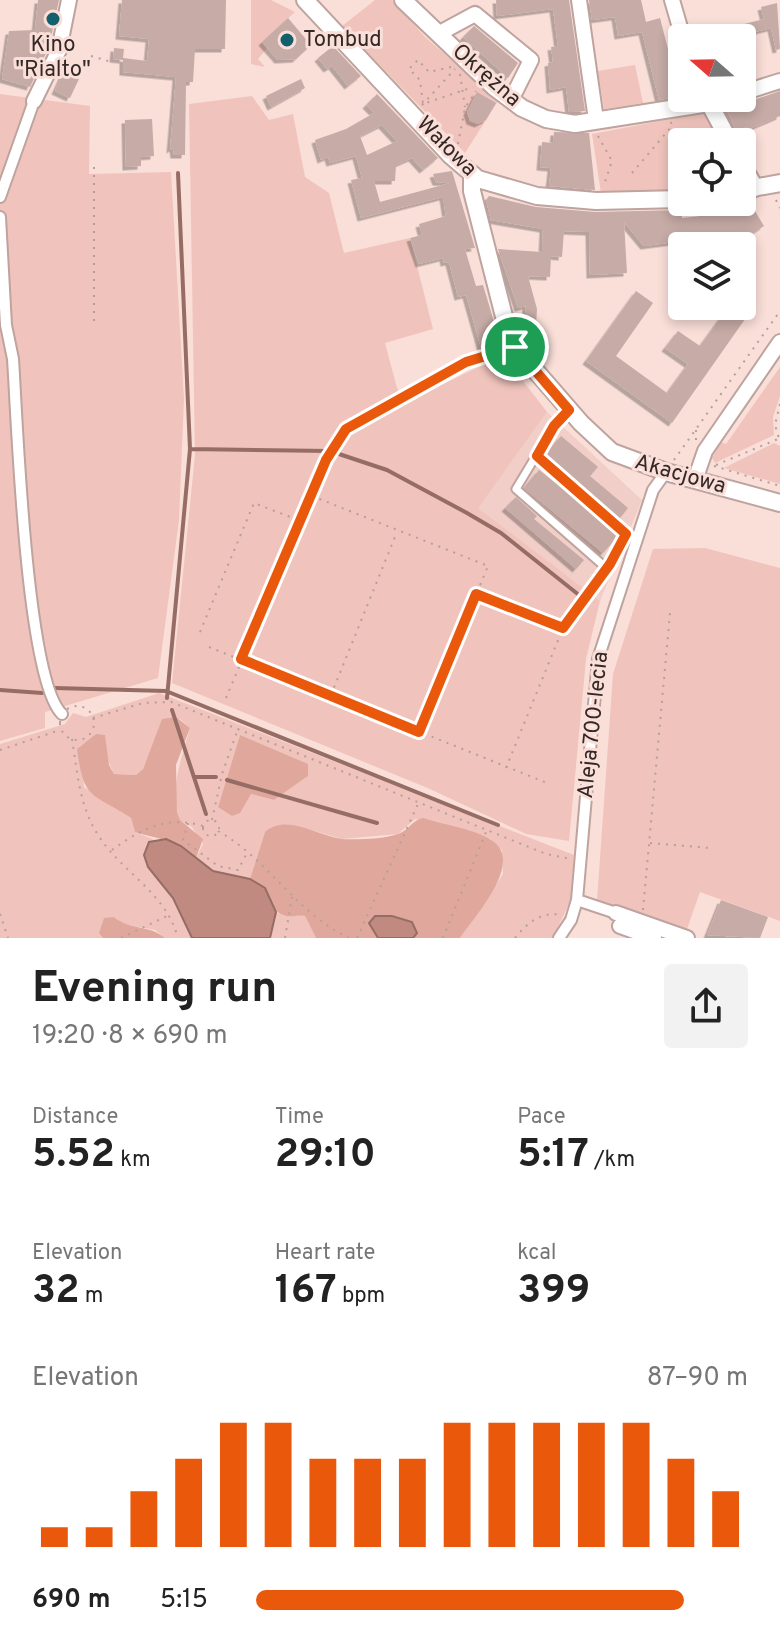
<!DOCTYPE html>
<html lang="en">
<head>
<meta charset="utf-8">
<style>
	body { margin:0; font-family:Overpass,sans-serif; background:#f2f2f2; color:#222; height:100vh; display:flex; flex-direction:column; font-size:30px; white-space:nowrap }
	* { box-sizing:border-box; margin:0 }
	p { font-size:26px; color:#767676 }
	.icon { flex:none; width:44px; height:44px; fill:none; stroke:currentColor; stroke-width:2; stroke-linecap:round; stroke-linejoin:round }
	.map { position:relative; height:938px; overflow:hidden }
	.panel { display:flex; flex-direction:column; background:#fff; flex:1 }
	.panel>* { flex:none }
	.needle { width:52px; rotate:290deg }
	.tools { position:absolute; left:668px; top:24px; display:grid; gap:16px }
	.tools a { display:grid; place-items:center; width:88px; height:88px; border-radius:8px; background:#fff; box-shadow:0 4px 12px #0003; font-size:40px }
	.pin { position:absolute; display:grid; place-items:center; width:68px; height:68px; color:#fff; margin:-34px; border:4px solid #fff; border-radius:50%; box-shadow:0 2px 8px #0007 }
	.round { display:grid; place-items:center; flex:none; width:84px; height:84px; border-radius:8px; background:#f2f2f2 }
	.head { display:flex; align-items:center; justify-content:space-between; height:136px; padding:0 32px }
	h1 { font-size:44px; font-weight:700; line-height:60px }
	.metrics { display:grid; grid-template-columns:repeat(3,1fr); gap:12px; height:136px; padding:8px 32px }
	.metrics div { display:grid; align-content:center }
	.metrics b { font-size:40px; font-weight:700 }
	.metrics small { font-size:22px; font-weight:400 }
	.metrics p { font-size:22px }
	.chart { height:224px; padding:16px 32px }
	.chart p { display:flex; justify-content:space-between }
	.chart svg { width:100%; height:144px; margin-top:8px; stroke:#ea580c; stroke-width:6 }
	ul { padding:0 32px; list-style:none; font-size:26px }
	li { display:grid; grid-template-columns:128px 96px 1fr; align-items:center; height:60px }
	li i { height:20px; border-radius:10px; background:#ea580c }
	.map>svg:first-child { display:block }
	.built { fill:#f1cec7 }
	.green { fill:#f0c4bc; fill-rule:evenodd }
	.forest { fill:#e0a89d }
	.water { fill:#c08a80; stroke:#966d65; stroke-width:2 }
	.lines { fill:none; stroke-linecap:round; stroke-linejoin:round }
	.stream { stroke:#966d65; stroke-width:4 }
	.building { fill:#c6aba6; fill-rule:evenodd; filter:url(#shadow) }
	.service-casing { stroke:#bea39e; stroke-width:11 }
	.pedestrian-casing { stroke:#bea39e; stroke-width:14 }
	.minor-casing { stroke:#bea39e; stroke-width:18 }
	.tertiary-casing { stroke:#bea39e; stroke-width:20 }
	.path { stroke:#b59f9a; stroke-width:2; stroke-dasharray:2 6; stroke-linecap:butt }
	.service { stroke:#fff; stroke-width:7 }
	.pedestrian { stroke:#fff; stroke-width:10 }
	.minor { stroke:#fff; stroke-width:14 }
	.tertiary { stroke:#fff; stroke-width:16 }
	.route-casing { stroke:#fff; stroke-width:16 }
	.route { stroke:#ea580c; stroke-width:10 }
	.poi-dot { fill:#13606c; stroke:#faded8; stroke-width:3 }
	.labels { text-anchor:middle; dominant-baseline:central; stroke-width:6; stroke-linejoin:round; paint-order:stroke }
	.poi-label { font-size:22px; fill:#332826; stroke:#faded8; text-anchor:start }
	.street-label { font-size:22px; fill:#332826; stroke:#faded8 }
</style>
</head>
<body>
<div class="map">
<svg width="780" height="938" viewBox="0 0 780 938">
	<defs>
		<filter id="shadow"><feDropShadow dx="-3.5" dy="3.5" stdDeviation="0" flood-color="#0004"/></filter>
	</defs>
	<rect width="100%" height="100%" fill="#faded8"/>
	<!-- built -->
	<path class="built" d="M547,412L642,500L600,601L477,508Z"/>
	<!-- green -->
	<path class="green" d="M251,0H271L295,12L262,42L267,48L258,59L265,67L251,64Z
		M375,0H392L425,37L498,101L465,153L342,26Z
		M635,65L643,103L604,109L598,71Z
		M0,94L90,106L89,174L171,172L184,399L179,520L158,678L45,712V728L0,741Z
		M252,96L269,120L293,114L305,177L329,193L344,253L410,238L433,329L385,343L397,388L406,402L503,355L547,412L478,508L600,601L586,659L569,841L526,834L430,789L172,683L195,455L189,104Z
		M707,112L726,142H682V164L677,166L682,191L601,193L592,134Z
		M780,367V396L773,417L774,435L715,463L712,458L720,442L726,444Z
		M774,443L780,446V484L724,468Z
		M705,548L780,568V921L700,892L687,929L597,901L613,674L653,549Z
		M159,693L574,855L571,899L553,938H460L503,874L502,850L487,839L415,819L398,834L342,839L308,829L265,832L250,879L213,871L196,858L203,844L192,827L179,820C170,784 181,761 190,728L180,719L162,720L143,769L136,775L114,774L96,734L88,744L81,745L84,787L131,818L135,832L155,840L149,842L148,867L173,898L192,938H165L155,930L123,924L114,917L100,933L103,938H0V744L65,724L73,713L86,717ZM240,735L308,776L274,800L251,794L218,807Z
		M276,912L284,916H305L316,938H270Z"/>
	<!-- forest -->
	<path class="forest" d="M176,717L190,728L176,765L177,812L180,820L203,839L196,858C177,840 158,839 135,832L131,818C92,792 84,802 77,749L96,734L105,735L109,765L114,774L136,775L143,769L162,719Z
		M240,735L308,764V776L274,800L251,794L240,813L232,816L218,807Z
		M423,818C444,825 477,829 494,842C523,864 474,917 460,938H316L305,916C298,915 292,917 286,916C269,913 265,886 250,879L265,832C286,813 318,836 342,839C356,840 384,839 398,834C408,831 412,820 423,818Z
		M114,917C131,931 148,924 165,938H103L99,933L104,918Z"/>
	<!-- water -->
	<path class="water" d="M166,839L181,846L213,871L250,879L265,888L276,912L270,938H192L173,898L148,867L144,855L149,842Z
		M375,916H392L412,922L417,933L413,938H378L369,923Z"/>
	<g class="lines">
		<!-- stream -->
		<path class="stream" d="M178,173L190,449
			M336,453L387,470L467,513L501,533L584,599
			M55,688L166,691L498,825
			M0,690L42,693
			M167,698L190,449L329,451
			M172,710L206,814
			M194,777H216
			M227,780L377,823"/>
	</g>
	<!-- building -->
	<path class="building" d="M38,0H59L49,47L30,87L2,79L9,31L35,30Z
		M122,0H226L225,49H195L193,82H186L185,155H174L173,148L170,150L176,77L123,72V60L113,59L114,48L124,49L123,58L147,61L149,39L119,36Z
		M496,0H569L585,111L569,112L566,87L550,90L548,63L553,62L551,47L558,46L553,9L497,16Z
		M589,0H641L646,22L660,18L680,96L659,100L642,32L618,36L615,17L592,20Z
		M777,3L780,49L776,50L771,28L743,35L747,55L742,51V38H702L701,35L764,19L761,7Z
		M288,18L311,45L296,59L278,60L262,42Z
		M474,26L518,63L508,78L463,37Z
		M333,46L361,76L348,86L332,66L327,69L318,58Z
		M64,71L79,79L70,98L55,91Z
		M301,79L305,88L271,107L266,96Z
		M780,91V116L747,130V127L736,130L726,108L735,102L745,103Z
		M477,92L496,103L486,120L478,124L470,121L467,112Z
		M377,94L438,158L423,170L412,158L396,165L395,181H374L380,202L450,183L436,182L433,174L452,171L475,248L465,249L476,286L483,285L500,342L481,348L466,295L458,297L449,262L444,263L443,258L419,264L410,238L422,235L419,224L446,216L443,197L361,218L351,180L362,178L356,156L330,163L328,157L321,160L315,140L346,129L374,113L366,105ZM382,125L397,141L367,155L360,136Z
		M152,119L154,156L141,157V166L126,167L125,120Z
		M554,132L589,133L595,190L549,186L551,168L540,167L542,142L553,143Z
		M489,196L536,207L595,212L682,210V218L728,213L726,205L749,201L764,226L740,241L736,234L644,246L624,222L627,273L590,275L589,232L564,231L562,257L551,256L550,277L528,276L537,309L536,326L524,325L526,306L518,308L498,249L542,252L543,229L491,220L486,200Z
		M636,291L653,303L616,356L667,393L688,364L665,348L678,331L700,346L729,306H741L750,312L672,423L586,361Z
		M561,436L598,467L590,476L628,508L620,518L546,453Z
		M539,470L612,528L618,536L603,553L524,488Z
		M516,497L537,516L534,519L584,560L576,569L505,508Z
		M721,900L768,917L760,938L707,935Z"/>
	<g class="lines">
		<!-- service casing -->
		<g class="service-casing">
			<path id="service" d="M440,375L466,362L515,347
				M537,456L622,528L626,534L610,564L604,566L516,489L554,426L569,410"/>
		</g>
		<!-- pedestrian casing -->
		<g class="pedestrian-casing">
			<path id="pedestrian" d="M0,197L34,101
				M0,217L6,325L13,359C17,419 26,680 62,714
				M577,900L616,913
				M559,938L571,920L577,900L598,659L653,490L666,472"/>
		</g>
		<!-- minor casing -->
		<g class="minor-casing">
			<path id="minor" d="M579,0L596,120
				M672,0L683,38
				M438,34L475,14L531,60L511,100
				M742,93L780,81
				M34,101L59,50L69,0
				M709,103L726,98
				M695,480L705,451L780,342
				M616,913L687,938
				M620,926L654,938"/>
		</g>
		<!-- tertiary casing -->
		<g class="tertiary-casing">
			<path id="tertiary" d="M305,0L451,156L478,179L537,196L596,201L682,199
				M403,0L494,87L522,108L546,119L575,124L709,103L730,142
				M742,164L755,188
				M472,176V191L508,332L515,347L581,423L612,452L666,472L780,503
				M742,190L780,183"/>
		</g>
		<!-- path -->
		<path class="path" d="M91,56L108,61
			M451,67L429,72L418,60L409,69L420,80L423,104L473,87
			M460,74L465,107
			M422,105L455,69
			M598,136L612,161L605,182
			M458,144L465,108L476,91
			M676,168L679,186
			M632,173L672,126L671,122
			M776,200L780,208
			M94,321V163
			M780,404L775,425L780,442
			M696,440V429
			M674,460L780,311
			M716,465L778,439
			M714,466L780,486
			M312,496L488,566L419,732
			M476,594L562,628
			M200,632L254,503L298,520
			M209,647L547,783
			M331,695L397,532
			M226,698L326,460L346,429L431,380
			M60 723a17 17 0 1 1 34 0a17 17 0 1 1-34 0Z
			M93,718L143,703L171,702L546,854L571,859
			M72,739C77,770 79,802 95,830C118,871 165,890 178,938
			M0,750L60,730
			M506,768L563,628L602,575
			M212,820L222,774L238,729
			M203 828a8 8 0 1 1 16 0a8 8 0 1 1-16 0Z
			M188,823L183,840L218,866L238,870L247,853
			M218,831C268,859 296,913 349,938
			M650,843L710,848
			M112,850C141,829 167,815 203,826
			M643,910L670,613
			M0,914L8,938
			M121,938L167,916
			M285,938L292,897
			M357,938L418,804
			M443,938L486,832
			M515,938C527,923 541,911 561,915"/>
		<!-- service -->
		<use href="#service" class="service"/>
		<!-- pedestrian -->
		<use href="#pedestrian" class="pedestrian"/>
		<!-- minor -->
		<use href="#minor" class="minor"/>
		<!-- tertiary -->
		<use href="#tertiary" class="tertiary"/>
	</g>
	<g class="lines">
		<!-- route casing -->
		<g class="route-casing">
			<path id="route" d="M515,347L569,410L554,426L537,456L626,534L610,564L563,628L476,594L419,732L241,659L326,460L346,429L466,362Z"/>
		</g>
		<!-- route -->
		<use href="#route" class="route"/>
	</g>
	<!-- markers -->
	<g class="poi-dot">
		<circle cx="53" cy="19" r="8"/>
		<circle cx="287" cy="40" r="8"/>
	</g>
	<g class="labels">
		<!-- poi labels -->
		<g class="poi-label">
			<text x="303" y="40">Tombud</text>
			<text x="53" y="45" text-anchor="middle">Kino<tspan x="53" dy="25">"Rialto"</tspan></text>
		</g>
		<!-- street labels -->
		<g class="street-label">
			<text transform="translate(486 76) rotate(41)">Okrężna</text>
			<text transform="translate(446 147) rotate(45)">Wałowa</text>
			<text transform="translate(680 475) rotate(16)">Akacjowa</text>
			<text transform="translate(594 725) rotate(-84)">Aleja 700-lecia</text>
		</g>
	</g>
</svg>
<div class="tools">
<a><svg class="needle" viewBox="-14 -14 28 28"><path d="M0-13l5 13h-10z" fill="#e53935"/><path d="M0 13l5-13h-10z" fill="#767676"/></svg></a>
<a><svg class="icon" aria-label="locate" viewBox="0 0 24 24"><circle cx="12" cy="12" r="6"/><path d="M12 2v4M12 18v4M2 12h4M18 12h4"/></svg></a>
<a><svg class="icon" aria-label="layers" viewBox="0 0 24 24"><path d="M12 4l9 5-9 5-9-5zM3 14l9 5 9-5"/></svg></a>
</div>
<div class="pin" style="left:515px;top:347px;background:#1e9e55"><svg class="icon" aria-label="arrive" viewBox="0 0 24 24"><path d="M6 21V4h12l-3 4 3 4H6"/></svg></div>
</div>
<section class="panel">
<div class="head"><div><h1>Evening run</h1><p>19:20 · 8 × 690 m</p></div><a class="round"><svg class="icon" aria-label="share" viewBox="0 0 24 24"><path d="M12 15V3M7 8l5-5 5 5M5 13v7h14v-7"/></svg></a></div>
<div class="metrics">
<div><p>Distance</p><b>5.52<small> km</small></b></div>
<div><p>Time</p><b>29:10</b></div>
<div><p>Pace</p><b>5:17<small> /km</small></b></div>
</div>
<div class="metrics">
<div><p>Elevation</p><b>32<small> m</small></b></div>
<div><p>Heart rate</p><b>167<small> bpm</small></b></div>
<div><p>kcal</p><b>399</b></div>
</div>
<div class="chart"><p><span>Elevation</span>87–90 m</p>
<svg viewBox="0 0 160 44" preserveAspectRatio="none"><path d="M5 44V38M15 44V38M25 44V27M35 44V17M45 44V6M55 44V6M65 44V17M75 44V17M85 44V17M95 44V6M105 44V6M115 44V6M125 44V6M135 44V6M145 44V17M155 44V27"/></svg>
</div>
<ul>
<li><b>690 m</b>5:15<i style="width:87%"></i></li>
</ul>
</section>
</body>
</html>
